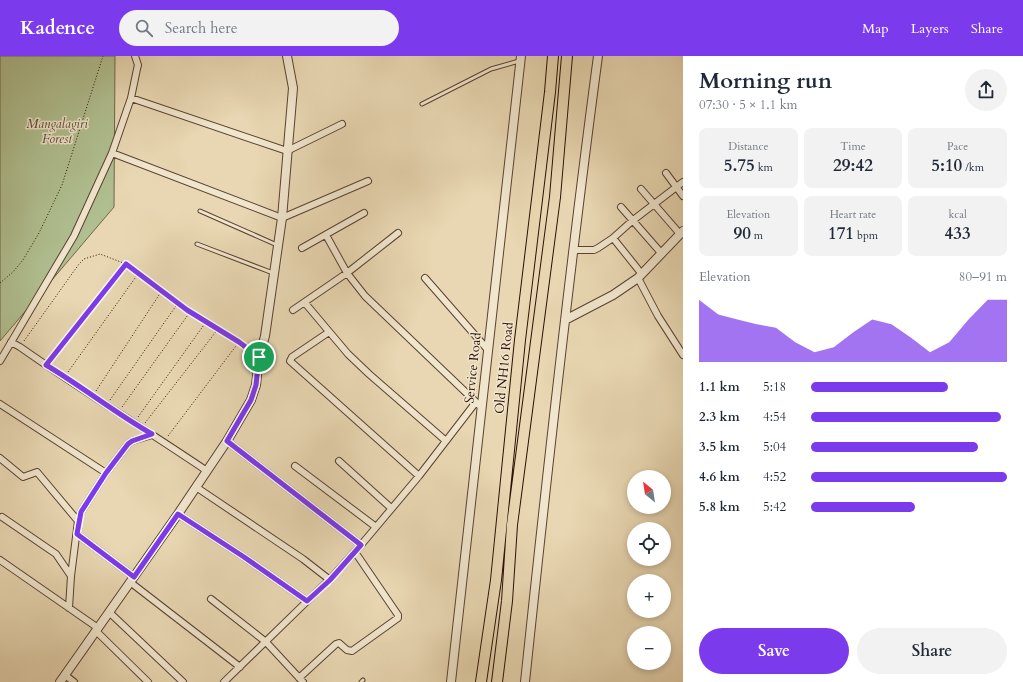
<!DOCTYPE html>
<html lang="en">
<head>
<meta charset="utf-8">
<style>
	body { margin:0; font-family:Cardo,serif; background:#f2f2f3; color:#1f2937; height:100vh; display:flex; flex-direction:column; font-size:15px; white-space:nowrap }
	* { box-sizing:border-box; margin:0 }
	p { font-size:13px; color:#747a83 }
	.icon { flex:none; width:22px; height:22px; fill:none; stroke:currentColor; stroke-width:2; stroke-linecap:round; stroke-linejoin:round }
	.map { position:relative; flex:1; overflow:hidden }
	.panel { display:flex; flex-direction:column; background:#fff; width:340px }
	.panel>* { flex:none }
	.needle { width:26px; rotate:330deg }
	.controls { position:absolute; left:627px; top:414px; display:grid; gap:8px }
	.controls a { display:grid; place-items:center; width:44px; height:44px; border-radius:50%; background:#fff; box-shadow:0 2px 6px #0003; font-size:20px }
	.pin { position:absolute; display:grid; place-items:center; width:34px; height:34px; color:#fff; margin:-17px; border:2px solid #fff; border-radius:50%; box-shadow:0 1px 4px #0007 }
	.round { display:grid; place-items:center; flex:none; width:42px; height:42px; border-radius:21px; background:#f2f2f3 }
	.head { display:flex; align-items:center; justify-content:space-between; height:68px; padding:0 16px }
	h1 { font-size:22px; font-weight:700; line-height:30px }
	.metrics { display:grid; grid-template-columns:repeat(3,1fr); gap:6px; height:68px; padding:4px 16px }
	.metrics div { display:grid; align-content:center; border-radius:8px; background:#f2f2f3; text-align:center }
	.metrics b { font-size:17px; font-weight:700 }
	.metrics small { font-size:11px; font-weight:400 }
	.metrics p { font-size:11px }
	.chart { height:112px; padding:8px 16px }
	.chart p { display:flex; justify-content:space-between }
	.chart svg { width:100%; height:72px; margin-top:4px; fill:#7c3aed; opacity:.7 }
	.primary-button { display:flex; gap:8px; margin-top:auto; padding:8px 16px }
	.primary-button a { flex:1; height:46px; border-radius:24px; background:#7c3aed; color:#fff; font-size:16px; font-weight:700; line-height:46px; text-align:center }
	.primary-button a+a { background:#f2f2f3; color:#1f2937 }
	ul { padding:0 16px; list-style:none; font-size:13px }
	li { display:grid; grid-template-columns:64px 48px 1fr; align-items:center; height:30px }
	li i { height:10px; border-radius:5px; background:#7c3aed }
	header { display:flex; align-items:center; gap:24px; box-sizing:border-box; height:56px; padding:0 20px; background:#7c3aed; color:#fff }
	header strong { font-size:19px }
	nav { display:flex; gap:22px; margin-inline-start:auto; font-size:14px }
	.search { width:280px; height:36px; background:#f2f2f3; display:flex; align-items:center; gap:10px; box-sizing:border-box; padding:0 14px; border-radius:22px; color:#747a83; font-size:15px }
	main { display:flex; flex:1; min-height:0 }
	.map>svg:first-child { display:block }
	.green { fill:#b0bf90; stroke:#6e674a }
	.lines { fill:none; stroke-linecap:round; stroke-linejoin:round }
	.service-casing { stroke:#5a4130; stroke-width:5 }
	.minor-casing { stroke:#5a4130; stroke-width:8 }
	.tertiary-casing { stroke:#5a4130; stroke-width:10 }
	.primary-casing { stroke:#2b0f04; stroke-width:12 }
	.path { stroke:#2b0f04; stroke-width:1; stroke-dasharray:1 2; stroke-linecap:butt }
	.service { stroke:#f0e5cd; stroke-width:3 }
	.minor { stroke:#f0e5cd; stroke-width:6 }
	.tertiary { stroke:#f0e5cd; stroke-width:8 }
	.primary { stroke:#e8d7b2; stroke-width:10 }
	.route-casing { stroke:#fff; stroke-width:8 }
	.route { stroke:#7c3aed; stroke-width:5 }
	.labels { text-anchor:middle; dominant-baseline:central; stroke-width:3; stroke-linejoin:round; paint-order:stroke }
	.park-label { font-size:13px; font-style:italic; fill:#5a4d35; stroke:#f0e5cd }
	.street-label { font-size:13px; fill:#2b0f04; stroke:#f0e5cd }
</style>
</head>
<body>
<header>
<strong>Kadence</strong>
<div class="search"><svg class="icon" aria-label="search" viewBox="0 0 24 24"><circle cx="10" cy="10" r="6"/><path d="M15 15l6 6"/></svg>Search here</div>
<nav><a>Map</a><a>Layers</a><a>Share</a></nav>
</header>
<main>
<div class="map">
<svg width="683" height="626" viewBox="0 0 683 626">
	<rect width="100%" height="100%" fill="#e8d7b2"/>
	<filter id="stains"><feTurbulence type="fractalNoise" baseFrequency=".005" numOctaves="4"/><feColorMatrix values="0 0 0 0 .2 0 0 0 0 .09 0 0 0 0 .02 0 0 0 .5 -.17"/></filter>
	<radialGradient id="worn" r=".72"><stop offset=".6" stop-color="#630" stop-opacity="0"/><stop offset="1" stop-color="#630" stop-opacity=".3"/></radialGradient>
	<!-- green -->
	<path class="green" d="M0,0H115L114,151L0,285Z"/>
	<g class="lines">
		<!-- service casing -->
		<g class="service-casing">
			<path id="service" d="M422,48L491,13L519,5
				M200,155L277,189
				M197,188L273,217
				M361,626L363,624"/>
		</g>
		<!-- minor casing -->
		<g class="minor-casing">
			<path id="minor" d="M131,42L287,95L342,68
				M112,97L282,162L368,125
				M666,117L683,140
				M641,133L680,178
				M621,151L662,198
				M326,179L347,217L365,240L479,349
				M613,182L641,217
				M302,192L364,157
				M573,194H594L598,192L613,182L632,165L683,126
				M425,222L488,294
				M638,222L658,260L683,299
				M305,247L348,298L369,318L446,385
				M293,254L347,217L398,177
				M329,276L292,301L290,305L419,420
				M11,286L20,291C81,334 145,373 207,415
				M0,305L74,180L112,97L131,42L137,13L138,9L135,0
				M0,348L106,417
				M227,385L361,489
				M0,402L23,421L37,416L78,465
				M339,405L391,452
				M295,410L376,471
				M196,431L303,503L330,524
				M178,458L244,501L307,545
				M2,461L56,498L71,520
				M77,478L134,521
				M0,504L98,572
				M130,526L240,611
				M211,543L266,586L303,626
				M69,552L71,520L78,465L81,456L106,417L128,388L132,385L152,379
				M109,556L183,626
				M96,575L148,626
				M65,619L74,626
				M299,622L336,588L339,587L347,594L352,595L398,562V559L355,496
				M224,626L333,520L361,489L419,420L476,346"/>
		</g>
		<!-- tertiary casing -->
		<g class="tertiary-casing">
			<path id="tertiary" d="M565,264L613,239L638,222L683,175
				M60,626L178,458L227,385L251,344L256,329L259,301L265,280L282,162L293,32L287,0
				M451,626L521,0
				M525,626C547,417 570,208 598,0"/>
		</g>
		<!-- primary casing -->
		<g class="primary-casing">
			<path id="primary" d="M481,626L496,524L520,284L550,36L553,0
				M497,626L507,545L512,469L555,141L567,0"/>
		</g>
		<!-- path -->
		<path class="path" d="M0,227L13,216L23,204L39,177L62,129L103,0
			M24,285L79,208L84,203L100,198L126,208L161,236L187,254L239,286L253,296
			M50,304L126,208
			M68,316L138,218
			M96,335L161,236
			M110,344L178,247
			M122,351L190,256
			M138,361L206,266
			M145,367L218,273
			M168,380L239,286"/>
		<!-- service -->
		<use href="#service" class="service"/>
		<!-- minor -->
		<use href="#minor" class="minor"/>
		<!-- tertiary -->
		<use href="#tertiary" class="tertiary"/>
		<!-- primary -->
		<use href="#primary" class="primary"/>
	</g>
	<g class="lines">
		<!-- route casing -->
		<g class="route-casing">
			<path id="route" d="M126,208L187,254L239,286L259,301L256,329L251,344L227,385L361,489L330,524L307,545L244,501L178,458L134,521L77,478L81,456L106,417L128,388L132,385L152,378C115,357 83,331 46,309Z"/>
		</g>
		<!-- route -->
		<use href="#route" class="route"/>
	</g>
	<g class="labels">
		<!-- park labels -->
		<g class="park-label">
			<text x="57" y="68">Mangalagiri<tspan x="57" dy="15">Forest</tspan></text>
		</g>
		<!-- street labels -->
		<g class="street-label">
			<text transform="translate(473 312) rotate(-84)">Service Road</text>
			<text transform="translate(504 312) rotate(-84)">Old NH16 Road</text>
		</g>
	</g>
	<rect width="100%" height="100%" filter="url(#stains)"/>
	<rect width="100%" height="100%" fill="url(#worn)"/>
</svg>
<div class="controls">
<a><svg class="needle" viewBox="-14 -14 28 28"><path d="M0-13l5 13h-10z" fill="#e53935"/><path d="M0 13l5-13h-10z" fill="#747a83"/></svg></a>
<a><svg class="icon" aria-label="locate" viewBox="0 0 24 24"><circle cx="12" cy="12" r="6"/><path d="M12 2v4M12 18v4M2 12h4M18 12h4"/></svg></a>
<a>+</a>
<a>−</a>
</div>
<div class="pin" style="left:259px;top:301px;background:#1e9e55"><svg class="icon" aria-label="arrive" viewBox="0 0 24 24"><path d="M6 21V4h12l-3 4 3 4H6"/></svg></div>
</div>
<section class="panel">
<div class="head"><div><h1>Morning run</h1><p>07:30 · 5 × 1.1 km</p></div><a class="round"><svg class="icon" aria-label="share" viewBox="0 0 24 24"><path d="M12 15V3M7 8l5-5 5 5M5 13v7h14v-7"/></svg></a></div>
<div class="metrics">
<div><p>Distance</p><b>5.75<small> km</small></b></div>
<div><p>Time</p><b>29:42</b></div>
<div><p>Pace</p><b>5:10<small> /km</small></b></div>
</div>
<div class="metrics">
<div><p>Elevation</p><b>90<small> m</small></b></div>
<div><p>Heart rate</p><b>171<small> bpm</small></b></div>
<div><p>kcal</p><b>433</b></div>
</div>
<div class="chart"><p><span>Elevation</span>80–91 m</p>
<svg viewBox="0 0 160 44" preserveAspectRatio="none"><path d="M0 44V6L10 15L20 18L30 21L40 23L50 32L60 38L70 35L80 26L90 18L100 21L110 29L120 38L130 32L140 18L150 6L160 6V44z"/></svg>
</div>
<ul>
<li><b>1.1 km</b>5:18<i style="width:70%"></i></li>
<li><b>2.3 km</b>4:54<i style="width:97%"></i></li>
<li><b>3.5 km</b>5:04<i style="width:85%"></i></li>
<li><b>4.6 km</b>4:52<i style="width:100%"></i></li>
<li><b>5.8 km</b>5:42<i style="width:53%"></i></li>
</ul>
<div class="primary-button"><a>Save</a><a>Share</a></div>
</section>
</main>
</body>
</html>
